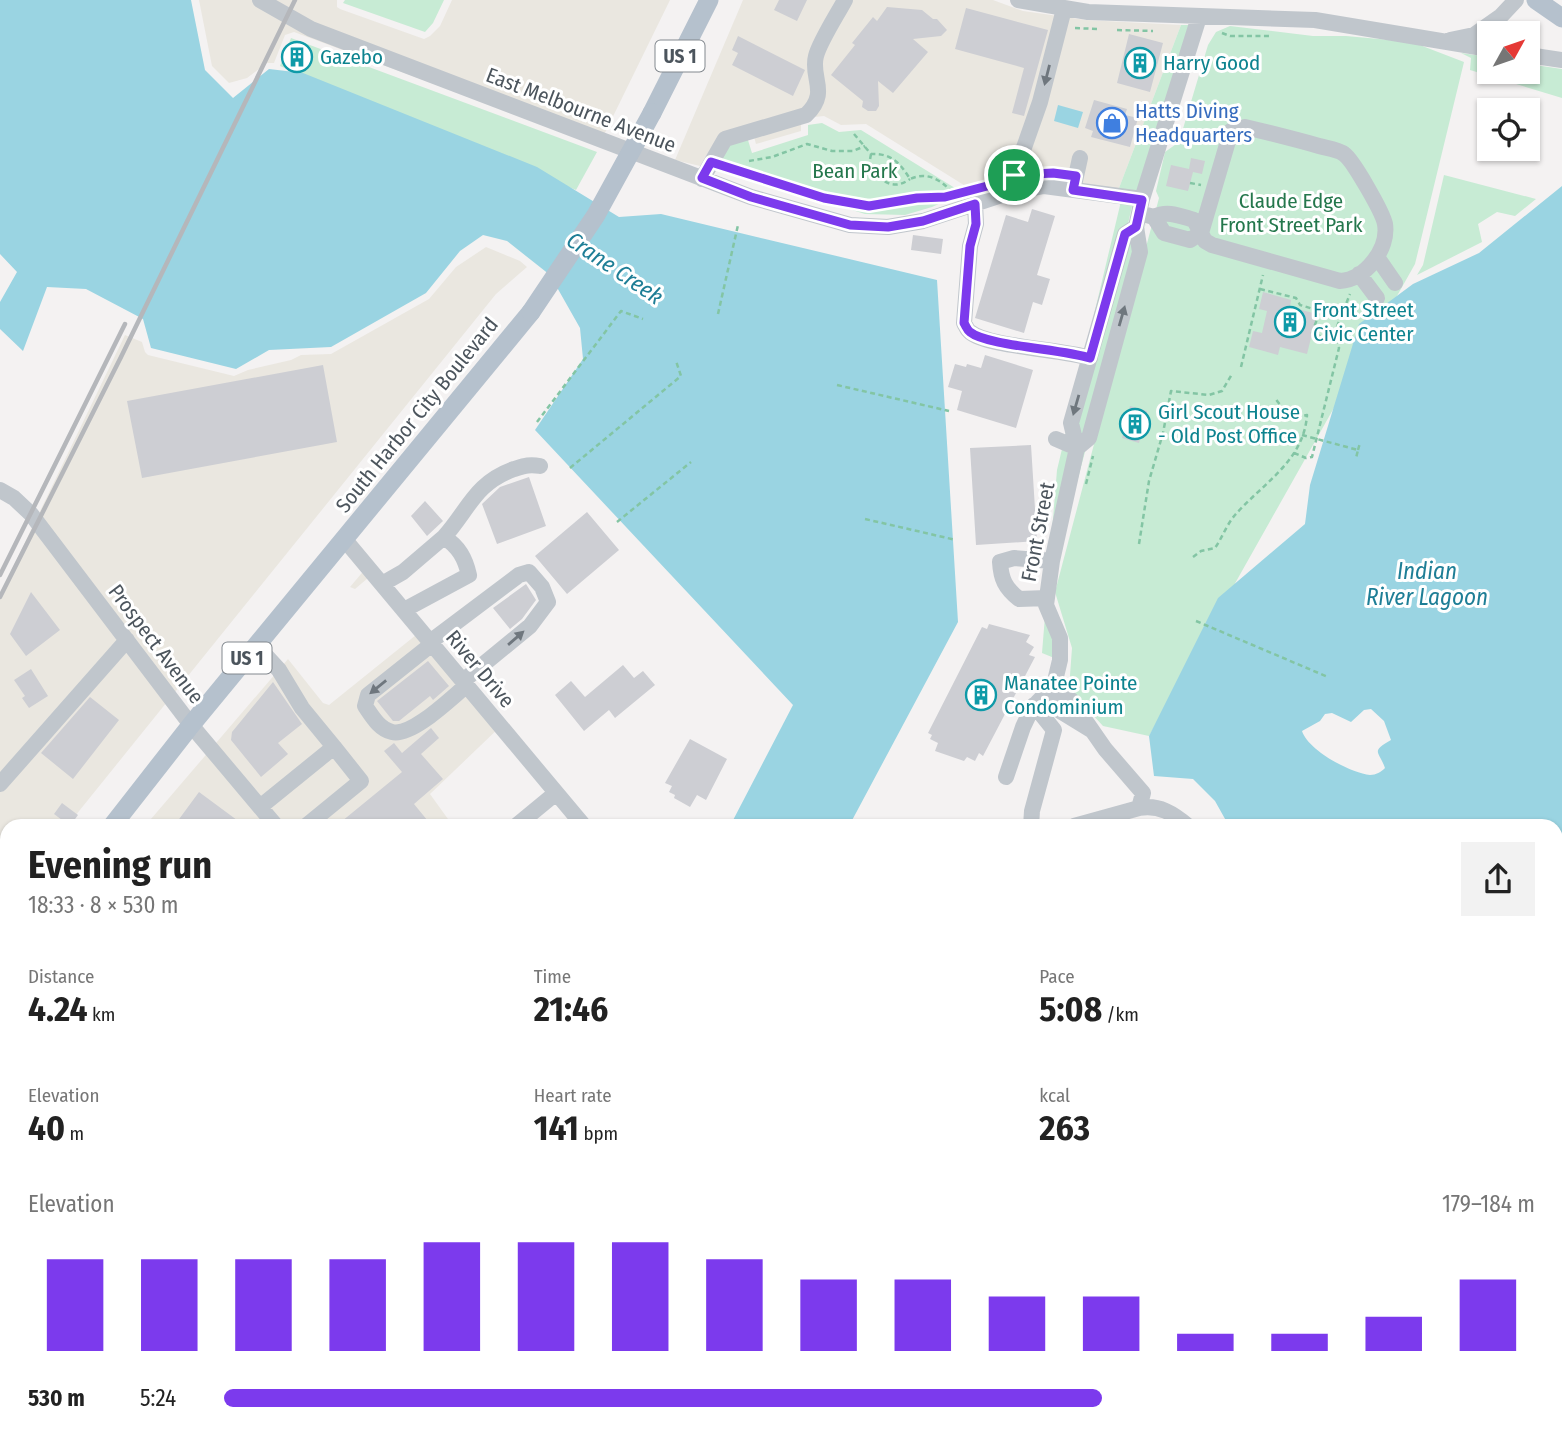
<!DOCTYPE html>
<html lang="en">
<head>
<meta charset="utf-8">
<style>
	body { margin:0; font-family:"Fira Sans Condensed",sans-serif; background:#f2f2f2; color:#222; height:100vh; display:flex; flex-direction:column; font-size:26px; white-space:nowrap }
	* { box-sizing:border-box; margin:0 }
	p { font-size:23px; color:#767676 }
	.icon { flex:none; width:38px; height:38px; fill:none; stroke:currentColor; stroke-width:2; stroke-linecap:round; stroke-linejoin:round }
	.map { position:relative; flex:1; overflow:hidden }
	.details { position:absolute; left:0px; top:819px; width:1563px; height:621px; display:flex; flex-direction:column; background:#fff; border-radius:21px 21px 0 0; box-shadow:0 2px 5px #0004 }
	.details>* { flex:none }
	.needle { width:46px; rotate:50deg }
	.fabs { position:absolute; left:1477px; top:21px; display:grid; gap:14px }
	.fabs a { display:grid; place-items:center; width:63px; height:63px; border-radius:0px; background:#fff; box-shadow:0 2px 5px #0004; font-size:35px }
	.pin { position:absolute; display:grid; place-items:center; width:60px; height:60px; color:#fff; margin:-30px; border:4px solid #fff; border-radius:50%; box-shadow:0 2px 7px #0007 }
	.round { display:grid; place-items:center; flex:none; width:74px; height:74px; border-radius:0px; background:#f2f2f2 }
	.summary { display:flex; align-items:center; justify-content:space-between; height:119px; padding:0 28px }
	h1 { font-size:38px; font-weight:700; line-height:52px }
	.metrics { display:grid; grid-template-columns:repeat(3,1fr); gap:10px; height:119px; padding:7px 28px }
	.metrics div { display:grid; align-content:center }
	.metrics b { font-size:35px; font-weight:700 }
	.metrics small { font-size:19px; font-weight:400 }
	.metrics p { font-size:19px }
	.chart { height:196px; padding:14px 28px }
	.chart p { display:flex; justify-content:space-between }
	.chart svg { width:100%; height:126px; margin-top:7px; stroke:#7c3aed; stroke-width:6 }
	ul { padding:0 28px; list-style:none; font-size:23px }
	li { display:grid; grid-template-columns:112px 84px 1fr; align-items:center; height:52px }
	li i { height:18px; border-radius:9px; background:#7c3aed }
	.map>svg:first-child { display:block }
	.commercial { fill:#eae7e0 }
	.green { fill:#c7ebd4 }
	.water { fill:#9ad4e2; fill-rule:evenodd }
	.building { fill:#cdced3 }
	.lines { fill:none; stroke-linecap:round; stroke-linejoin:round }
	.path { stroke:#83c5a4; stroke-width:2.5; stroke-dasharray:5 3.5; stroke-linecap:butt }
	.minor { stroke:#c0c6cc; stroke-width:16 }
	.major { stroke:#b5c1cd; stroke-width:19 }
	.rail { stroke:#b5b7bb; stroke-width:4.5 }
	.major-bridge { stroke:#b5c1cd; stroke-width:19 }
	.oneway { fill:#6f777e }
	.route-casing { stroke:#fff; stroke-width:14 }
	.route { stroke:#7c3aed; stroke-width:9 }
	.labels { text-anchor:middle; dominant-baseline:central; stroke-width:6; stroke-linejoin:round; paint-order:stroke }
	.shield { fill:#fff; stroke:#82888e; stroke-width:2 }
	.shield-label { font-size:19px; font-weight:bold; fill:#4c555d }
	.culture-label { font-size:21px; fill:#0d838f; stroke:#fff; text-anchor:start }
	.street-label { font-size:21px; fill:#4c555d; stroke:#fff }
	.shop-label { font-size:21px; fill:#366cbe; stroke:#fff; text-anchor:start }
	.park-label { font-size:21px; fill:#24774c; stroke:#fff }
	.water-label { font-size:23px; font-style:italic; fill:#1e7e96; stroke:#fff }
</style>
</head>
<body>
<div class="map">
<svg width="1562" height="1440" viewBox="0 0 1562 1440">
	<rect width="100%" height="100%" fill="#f4f2f2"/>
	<!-- commercial -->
	<path class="commercial" d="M199,0H337V7L340,9L424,39L430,36L440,26L452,0H670L599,145L294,32L285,35L274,63H267L247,78L229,83L212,66Z
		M743,0H993L1023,11L1086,20L1181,25L1116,196L1029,179L966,199L970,192L967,187L866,124L841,125L824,116L805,118L801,124V131L756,144L753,133L713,161L717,170L675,160Z
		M486,247L520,261L527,267L496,294L67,826H7V900L0,909V594L125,335L142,342L145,352L148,355L234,376L248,370L291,360L301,355L331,354L429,299L456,267Z
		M372,561L503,724L430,794L453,826H166L158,821L145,826L288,659L323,703L329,705L416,635L368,578L355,589L350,587Z
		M7,999V1231L0,1236V1008Z"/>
	<!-- green -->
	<path class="green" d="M345,0H444L433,23L425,32L343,3Z
		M1181,25H1189L1132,206L1126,233L1142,236L1152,200L1048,591L1064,662L1042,653L1057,470L1122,197L1116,196Z
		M1230,26L1313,36H1346L1412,42L1464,62L1415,264L1149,736L1103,726L1069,689L1072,648L1055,592L1159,198L1156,191L1165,152L1179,142L1208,45L1216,32Z
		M291,38L597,152L576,190L280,66Z
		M1461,53L1489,57V72H1528V64L1562,69V98L1470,70L1471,58Z
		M822,123L839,132L861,130L963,193L932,207L905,215L865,214L725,170L720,159L732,142L747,137L752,153L808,135V125Z
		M1444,175L1536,199L1515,216L1497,212L1478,224L1482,242L1417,275L1423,265Z
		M7,1239V1433H313L296,1440H0V1245Z"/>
	<!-- water -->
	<path class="water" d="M0,0H191L205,70L233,98L269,69L303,73L537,167L619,217L661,214L937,280L958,622L849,826H730L793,705L535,430L583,359L580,328L550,275L507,241L483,235L460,251L426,293L331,347L269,350L236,369L151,348L143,319L86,289L47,287L23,351L0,329V302L17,272L0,254Z
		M1058,105L1083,112L1078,128L1054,121Z
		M1562,186V1440H417L451,1433H1556V826H1229L1215,801L1193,779L1154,776L1149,736L1218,598L1305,524L1310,485L1359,324L1413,284L1479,253ZM1371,709L1384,721L1391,740C1370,752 1379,751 1385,768C1381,772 1376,775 1370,775C1350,773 1308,750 1302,731L1320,721L1325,714L1332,713L1351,722L1364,710Z"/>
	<!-- building -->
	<path class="building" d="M779,0H807L797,21L774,10Z
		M887,7L922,10L933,19H937L947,30L941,36L913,39L928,52L893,93L878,81L879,106L876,111H868L862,107L863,101L831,75L855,45L852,43L873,17L877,21Z
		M966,8L1048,30L1024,116L1012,113L1024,68L955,49Z
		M1129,34L1163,43L1150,92L1117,83Z
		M738,36L805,70L793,96L732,65L738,53L732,50Z
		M299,48L306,55L302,63L293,65L288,59L291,50Z
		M1094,100L1127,109L1125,115L1138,118L1130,147L1091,137L1093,131L1085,128Z
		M1191,158L1205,161L1202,174L1193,172L1188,191L1166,186L1171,165L1189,169Z
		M1032,209L1055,216L1037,275L1050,279L1042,305L1033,302L1024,333L975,318L1006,215L1028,222Z
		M913,235L943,239L941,254L911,250Z
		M1263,292L1291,300L1290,307L1317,314L1307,354L1280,347L1278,355L1249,347L1253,331L1262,333L1267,311L1259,309Z
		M985,355L1033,370L1016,428L957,410L962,391L948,387L955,364L966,367L967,364L981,368Z
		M323,365L337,442L142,478L127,401Z
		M1130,406L1147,411L1139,443L1122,438Z
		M1031,445L1037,541L976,545L970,448Z
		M529,477L546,526L497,544L482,504L500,487Z
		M425,501L443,521L427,536L411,516Z
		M587,512L619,550L567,594L535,556Z
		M526,584L536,600L522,619L510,629L493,608Z
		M31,592L60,630L26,656L10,634Z
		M989,624L1030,635L1026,642L1034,647L1029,655L1035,657L983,756L979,753L975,761L967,757L964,761L935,751L938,743L930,739L932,735L928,733L982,627L987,629Z
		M428,661L449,686L433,700L430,696L399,721H393L377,701Z
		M623,665L634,678L643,671L655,685L615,718L609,710L584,731L555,695L571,681L585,697Z
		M31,669L48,696L29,708L22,698L25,696L14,680Z
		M273,682L302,724L278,743L288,754L261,777L231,740L232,732Z
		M90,697L119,720L73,779L41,753Z
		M431,728L439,738L421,754L443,779L414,804L432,826H336L402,772L384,751L394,743L402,753Z
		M690,739L727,759L706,800L697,795L690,807L674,798L675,795L669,792L672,786L665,783Z
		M199,792L245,826H174Z
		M62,803L78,815L70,826L54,814Z"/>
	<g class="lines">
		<!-- path -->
		<path class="path" d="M1075,28L1097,29
			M1117,30L1153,31
			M1222,33L1230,36H1270
			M573,111L592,114L608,125
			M854,134L871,154C891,153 900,163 910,179C928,171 941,180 954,194
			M871,154L869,165C880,180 892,192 910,179
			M749,161L772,157L807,144L832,151H853L865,146
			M726,167L801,191L854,204L883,205L917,198L944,197
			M1190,183L1201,185
			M1260,289L1296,298L1300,305L1320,311L1312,333L1323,337L1336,329L1350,294
			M718,314L738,225
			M1241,367L1263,275
			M837,385L949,411
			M537,422L621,311L643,319
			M1302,435L1358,450L1356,458
			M1358,450L1360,443
			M1294,453L1306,458L1312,457L1339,348L1336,329
			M570,468L681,376L676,361
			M1086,484L1093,456
			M865,519L956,540
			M617,522L691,462
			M1139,544L1149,481L1163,433L1171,391L1209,395L1222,391L1232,374
			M1193,557L1201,551L1215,548C1222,538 1227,524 1235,515C1262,484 1304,461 1307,415C1291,418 1284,411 1275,398
			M1196,621L1328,677"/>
		<!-- minor -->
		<path class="minor" d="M260,0L311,29L751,197L850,225L888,227L923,221L1008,193L1044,186L1142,199
			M1018,0L1088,12L1315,20L1489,49
			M1450,40L1474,35L1501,16L1516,0
			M1528,55L1562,60
			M1245,127C1270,133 1294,139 1319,146C1326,148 1338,149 1344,154C1353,160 1383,213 1385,224C1389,249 1365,280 1340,281L1212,245L1205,241L1201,233L1231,131Z
			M702,179L725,139L806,115C830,92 810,78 816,56C820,41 837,15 845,0
			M1073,190L1080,158
			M1008,193L1040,102L1064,9
			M975,204L976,224L970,246L964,323C966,326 967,330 970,332C988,347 1062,349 1090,358
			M1139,213L1154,217C1168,210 1180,216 1194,220L1201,233L1190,240L1164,233L1154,217
			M1377,257L1395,283
			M1359,274L1377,298
			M1056,439L1077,448
			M1077,448L1089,438L1140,252L1136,227L1142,199L1199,17
			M0,490L14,498L31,514L191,725L276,826
			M444,537C469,509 475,483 514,469C524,466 529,464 540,466
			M345,540L584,826
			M382,584L403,572L444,537C459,547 465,558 469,575L404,610
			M1047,598L1019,599C1005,588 1001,579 1000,562L1014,558L1052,561
			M430,642L519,575L529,572L542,587L548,602L530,626L463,681
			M432,644L368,695L365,706C372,716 379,729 392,732C412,737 451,698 467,685
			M257,646L279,670L302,708L334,747
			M1054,685L1059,693L1071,700L1105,749L1143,793L1139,808L1074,826
			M1059,693L1057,700L1060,711L1091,730
			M1006,777L1023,727L1032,708L1054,685L1060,660V638L1046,605L1052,561L1077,448L1071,423L1125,234L1136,227
			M0,784L127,640
			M260,807L334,747L361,781L306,826
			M1139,808C1159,804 1174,814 1188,826
			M516,826L556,793
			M1031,826L1032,811L1054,730L1034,705
			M0,1228L7,1222
			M0,1248L7,1258
			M0,1285L7,1281
			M105,1433L106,1440
			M160,1440L164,1433"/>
		<!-- major -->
		<path class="major" d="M1536,0L1562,18
			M652,113L709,0
			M112,826L191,725L531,312
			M0,970L7,961"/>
		<!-- rail -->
		<path class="rail" d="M0,575L125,324
			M0,597L121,357L295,0"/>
		<!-- major-bridge -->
		<path class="major-bridge" d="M531,312L596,215L652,113"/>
	</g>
	<!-- one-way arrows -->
	<defs><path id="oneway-solid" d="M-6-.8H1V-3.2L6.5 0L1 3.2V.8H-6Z" transform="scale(1.75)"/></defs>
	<g class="oneway">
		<use href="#oneway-solid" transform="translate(1047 75) rotate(104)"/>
		<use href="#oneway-solid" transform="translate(1122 316) rotate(-74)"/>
		<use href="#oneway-solid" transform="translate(1076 405) rotate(106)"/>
		<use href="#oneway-solid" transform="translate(516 638) rotate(-41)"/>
		<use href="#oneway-solid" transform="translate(378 687) rotate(141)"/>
	</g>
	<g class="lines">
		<!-- route casing -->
		<g class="route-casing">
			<path id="route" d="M711,162L824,198L869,206L917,198L945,197L995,184L1014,175L1053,173L1076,176L1073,190L1142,200L1136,227L1125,234L1090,358C1063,349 987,346 970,332C967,330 966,326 964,323L970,246L976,224L975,204L923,221L888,227L850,225L751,197L702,178Z"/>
		</g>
		<!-- route -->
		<use href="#route" class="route"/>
	</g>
	<!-- icons -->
	<defs>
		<g id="building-ring" transform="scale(1.575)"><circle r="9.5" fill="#fff" stroke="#0f9aa8" stroke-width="1.5"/><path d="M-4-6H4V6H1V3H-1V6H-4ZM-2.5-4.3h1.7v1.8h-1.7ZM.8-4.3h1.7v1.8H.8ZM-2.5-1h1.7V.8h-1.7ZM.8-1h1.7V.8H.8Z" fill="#0f9aa8"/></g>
		<g id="shop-ring" transform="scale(1.575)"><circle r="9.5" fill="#fff" stroke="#3f7fe0" stroke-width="1.5"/><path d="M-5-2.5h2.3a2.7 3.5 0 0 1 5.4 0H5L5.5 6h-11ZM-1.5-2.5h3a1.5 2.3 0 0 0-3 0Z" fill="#3f7fe0"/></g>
	</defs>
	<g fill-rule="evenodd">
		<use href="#building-ring" x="297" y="57"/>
		<use href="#building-ring" x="1140" y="63"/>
		<use href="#shop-ring" x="1112" y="123"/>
		<use href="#building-ring" x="1290" y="322"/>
		<use href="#building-ring" x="1135" y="424"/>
		<use href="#building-ring" x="981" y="695"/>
	</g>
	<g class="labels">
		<!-- shield labels -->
		<g class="shield">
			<rect x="655.5" y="40.5" width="49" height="31" rx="5"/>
			<rect x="222.5" y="642.5" width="49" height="31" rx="5"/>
		</g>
		<g class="shield-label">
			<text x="680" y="56">US 1</text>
			<text x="247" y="658">US 1</text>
		</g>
		<!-- culture labels -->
		<g class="culture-label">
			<text x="320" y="57">Gazebo</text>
			<text x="1163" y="63">Harry Good</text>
			<text x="1313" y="310">Front Street<tspan x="1313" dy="24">Civic Center</tspan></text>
			<text x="1158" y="412">Girl Scout House<tspan x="1158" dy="24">- Old Post Office</tspan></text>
			<text x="1004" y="683">Manatee Pointe<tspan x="1004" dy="24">Condominium</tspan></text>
		</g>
		<!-- street labels -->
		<g class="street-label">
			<text transform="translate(581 110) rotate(21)">East Melbourne Avenue</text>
			<text transform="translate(417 415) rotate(-51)">South Harbor City Boulevard</text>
			<text transform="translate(1038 532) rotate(-79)">Front Street</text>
			<text transform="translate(156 644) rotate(53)">Prospect Avenue</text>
			<text transform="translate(480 669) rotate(50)">River Drive</text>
		</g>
		<!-- shop labels -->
		<g class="shop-label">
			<text x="1135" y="111">Hatts Diving<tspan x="1135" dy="24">Headquarters</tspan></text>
		</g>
		<!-- park labels -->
		<g class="park-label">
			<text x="855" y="171">Bean Park</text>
			<text x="1291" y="201">Claude Edge<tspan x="1291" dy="24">Front Street Park</tspan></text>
		</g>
		<!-- water labels -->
		<g class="water-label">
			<text transform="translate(615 268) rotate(34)">Crane Creek</text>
			<text x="1427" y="571">Indian<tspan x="1427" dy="26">River Lagoon</tspan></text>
		</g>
	</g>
</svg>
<div class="fabs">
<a><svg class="needle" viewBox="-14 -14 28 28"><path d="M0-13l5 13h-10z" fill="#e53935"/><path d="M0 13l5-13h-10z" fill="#767676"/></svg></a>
<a><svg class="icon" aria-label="locate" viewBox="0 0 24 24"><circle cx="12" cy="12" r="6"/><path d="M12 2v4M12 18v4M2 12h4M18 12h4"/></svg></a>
</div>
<div class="pin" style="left:1014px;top:175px;background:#1e9e55"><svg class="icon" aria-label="arrive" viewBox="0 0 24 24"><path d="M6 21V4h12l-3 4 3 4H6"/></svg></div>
<section class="details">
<div class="summary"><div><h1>Evening run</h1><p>18:33 · 8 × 530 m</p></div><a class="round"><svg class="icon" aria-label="share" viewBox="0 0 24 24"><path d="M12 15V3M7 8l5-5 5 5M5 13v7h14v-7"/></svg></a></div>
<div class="metrics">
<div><p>Distance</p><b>4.24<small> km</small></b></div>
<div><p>Time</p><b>21:46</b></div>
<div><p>Pace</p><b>5:08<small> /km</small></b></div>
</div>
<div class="metrics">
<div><p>Elevation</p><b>40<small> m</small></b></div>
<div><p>Heart rate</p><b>141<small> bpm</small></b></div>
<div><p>kcal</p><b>263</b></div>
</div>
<div class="chart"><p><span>Elevation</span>179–184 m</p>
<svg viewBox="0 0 160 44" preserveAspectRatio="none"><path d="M5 44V12M15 44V12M25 44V12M35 44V12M45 44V6M55 44V6M65 44V6M75 44V12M85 44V19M95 44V19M105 44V25M115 44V25M125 44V38M135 44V38M145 44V32M155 44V19"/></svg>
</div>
<ul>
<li><b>530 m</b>5:24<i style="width:67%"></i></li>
</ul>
</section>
</div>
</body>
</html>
